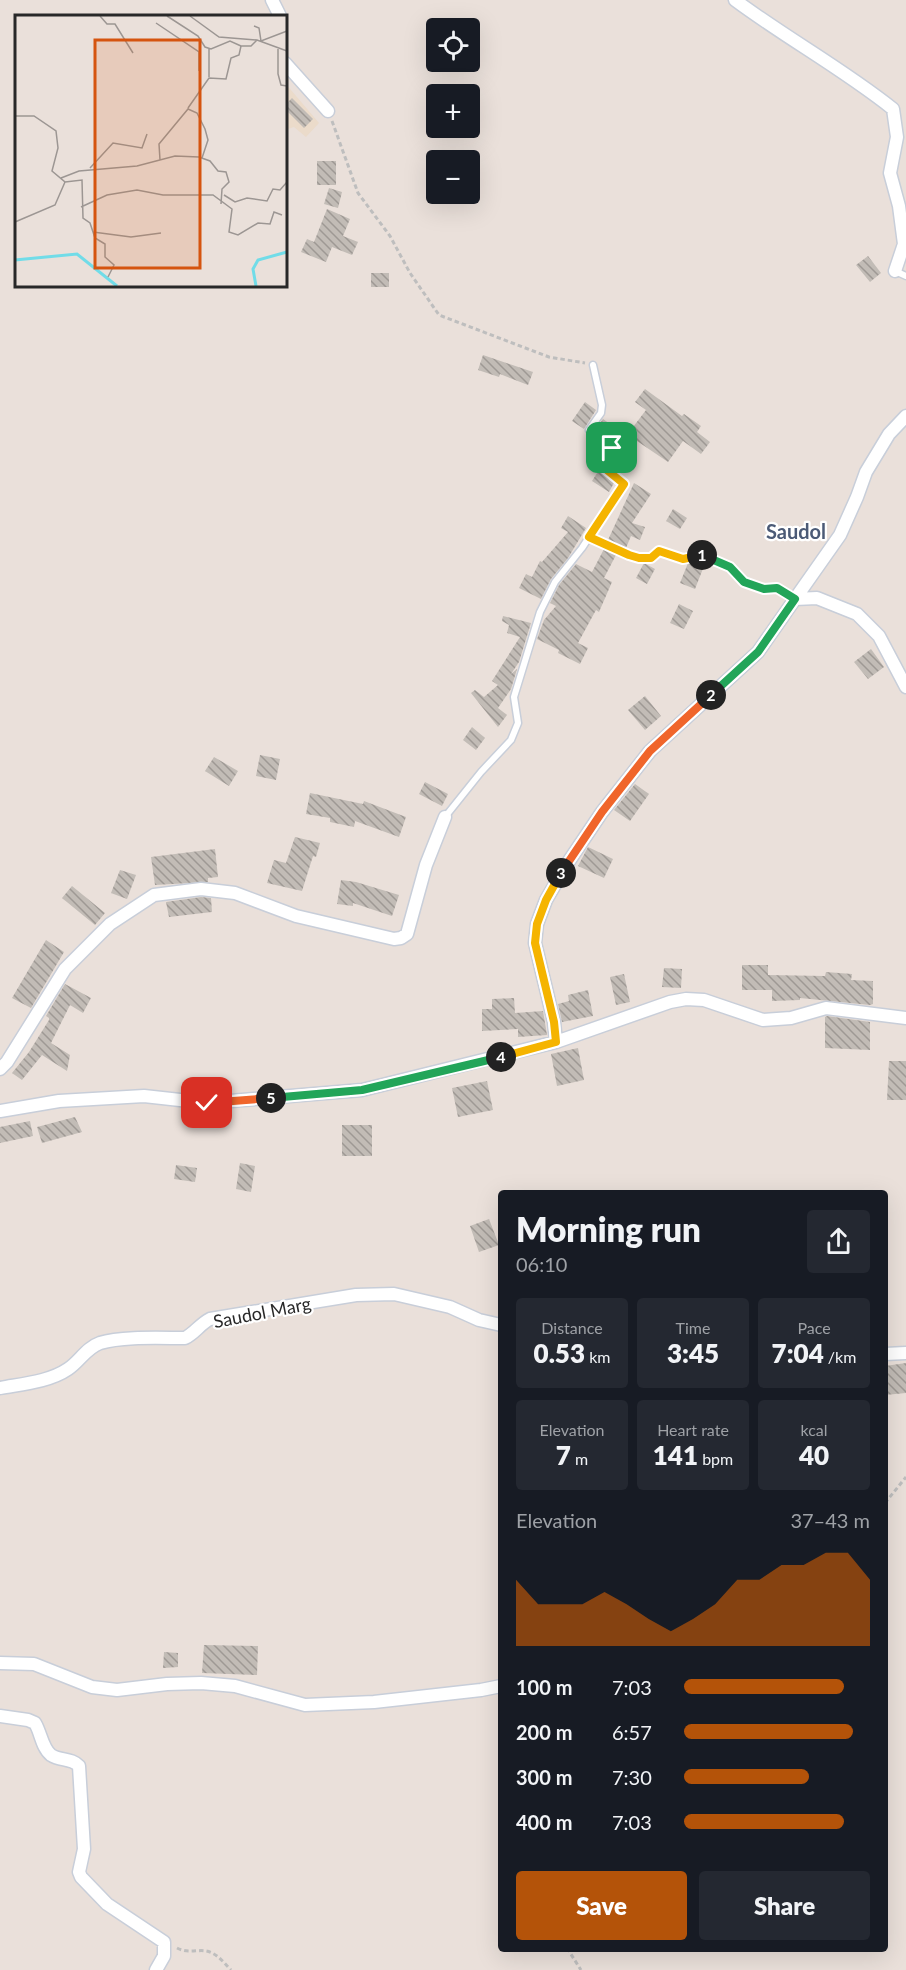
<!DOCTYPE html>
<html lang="en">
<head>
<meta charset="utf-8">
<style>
	body { margin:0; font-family:Lato,sans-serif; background:#242831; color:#f1f3f6; height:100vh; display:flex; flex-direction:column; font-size:22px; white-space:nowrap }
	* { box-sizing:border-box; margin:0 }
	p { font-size:20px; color:#9ea1a6 }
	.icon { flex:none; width:33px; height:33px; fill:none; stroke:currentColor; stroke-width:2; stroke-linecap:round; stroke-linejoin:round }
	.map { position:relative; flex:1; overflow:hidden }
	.sheet { position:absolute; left:498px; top:1190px; width:390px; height:762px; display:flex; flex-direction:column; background:#171b24; border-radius:6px; box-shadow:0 6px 24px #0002 }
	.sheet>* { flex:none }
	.fabs { position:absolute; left:426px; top:18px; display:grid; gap:12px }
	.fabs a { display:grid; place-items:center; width:54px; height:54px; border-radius:6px; background:#171b24; box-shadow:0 6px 24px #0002; font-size:30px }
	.pin { position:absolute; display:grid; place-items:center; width:51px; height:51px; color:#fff; margin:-26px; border-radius:12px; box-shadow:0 3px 9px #0006 }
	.km { position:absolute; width:30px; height:30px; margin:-15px; border-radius:50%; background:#222; color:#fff; font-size:16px; line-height:30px; text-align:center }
	.round { display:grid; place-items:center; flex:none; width:63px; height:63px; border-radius:6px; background:#242831 }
	.summary { display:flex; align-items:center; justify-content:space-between; height:102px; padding:0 18px }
	h1 { font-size:33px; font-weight:800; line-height:45px }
	.figures { display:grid; grid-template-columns:repeat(3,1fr); gap:9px; height:102px; padding:6px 18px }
	.figures div { display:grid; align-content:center; border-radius:6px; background:#242831; text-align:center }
	.figures b { font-size:26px; font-weight:800 }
	.figures small { font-size:16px; font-weight:400 }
	.figures p { font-size:16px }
	.chart { height:168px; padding:12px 18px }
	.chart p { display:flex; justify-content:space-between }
	.chart svg { width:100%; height:108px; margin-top:6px; fill:#b45309; opacity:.7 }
	.cta { display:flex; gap:12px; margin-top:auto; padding:12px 18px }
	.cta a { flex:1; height:69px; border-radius:6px; background:#b45309; color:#fff; font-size:24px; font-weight:800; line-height:69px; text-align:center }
	.cta a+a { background:#242831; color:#f1f3f6 }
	ul { padding:0 18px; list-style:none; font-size:20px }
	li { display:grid; grid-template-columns:96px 72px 1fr; align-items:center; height:45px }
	li i { height:15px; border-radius:8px; background:#b45309 }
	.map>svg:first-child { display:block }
	.education { fill:#ebdbca }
	.building { fill:url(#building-back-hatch) }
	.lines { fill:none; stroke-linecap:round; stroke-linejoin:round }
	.service-casing { stroke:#c8ced9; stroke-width:9 }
	.minor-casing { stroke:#c8ced9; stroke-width:15 }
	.path { stroke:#bebebe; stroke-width:3; stroke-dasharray:4.5 3; stroke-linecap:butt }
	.service { stroke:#fff; stroke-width:6 }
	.minor { stroke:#fff; stroke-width:12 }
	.split-1-casing { stroke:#fff; stroke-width:12 }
	.split-2-casing { stroke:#fff; stroke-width:12 }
	.split-3-casing { stroke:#fff; stroke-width:12 }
	.split-4-casing { stroke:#fff; stroke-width:12 }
	.split-5-casing { stroke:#fff; stroke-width:12 }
	.split-6-casing { stroke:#fff; stroke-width:12 }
	.split-1 { stroke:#f5b400; stroke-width:8 }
	.split-2 { stroke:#22a559; stroke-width:8 }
	.split-3 { stroke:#f0652b; stroke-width:8 }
	.split-4 { stroke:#f5b400; stroke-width:8 }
	.split-5 { stroke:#22a559; stroke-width:8 }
	.split-6 { stroke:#f0652b; stroke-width:8 }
	.labels { text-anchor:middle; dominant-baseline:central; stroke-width:4.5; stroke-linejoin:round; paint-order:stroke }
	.street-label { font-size:18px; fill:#282828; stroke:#fff }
	.neighbourhood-label { font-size:20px; font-weight:bold; fill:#4b5a76; stroke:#fff }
	.inset-river { fill:none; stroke:#71dce8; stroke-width:3 }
	.inset-road { fill:none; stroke:#9c9693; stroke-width:1.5 }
	.view { fill:#d5540f; fill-opacity:0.15; stroke:#d5540f; stroke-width:3 }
	.inset-edge { fill:none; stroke:#282828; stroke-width:3 }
</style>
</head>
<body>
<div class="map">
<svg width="906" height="1970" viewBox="0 0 906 1970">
	<defs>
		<pattern id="building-back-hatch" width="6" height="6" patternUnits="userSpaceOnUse" patternTransform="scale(1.5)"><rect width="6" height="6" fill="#c2bcb6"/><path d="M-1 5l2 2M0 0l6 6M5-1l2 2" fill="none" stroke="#9e9994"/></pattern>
	</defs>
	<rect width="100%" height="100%" fill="#eae0da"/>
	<!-- education -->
	<path class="education" d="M285,83L319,123L306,137L294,127L285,130Z"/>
	<!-- building -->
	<path class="building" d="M292,98L313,119L304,128L285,109V105Z
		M317,161H336V185H317Z
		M329,188L342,192L338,208L324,204Z
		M327,209L350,219L343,236L358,242L352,255L332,247L326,262L301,252L307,239L314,242Z
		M868,256L881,273L870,282L856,265Z
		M371,273H389V287H371Z
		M483,355L533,372L528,385L500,374L499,377L478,370Z
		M645,389L682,416L684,414L701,426L697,432L710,442L701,454L683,441L668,462L637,441L623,464L625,466L620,474L609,465L617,451V446L596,429L603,419L620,431L624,427L630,431L646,410L635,402Z
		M585,402L596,410L584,429L572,421Z
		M599,470L614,483L609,492L592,481Z
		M634,483L651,494L632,523L645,527L640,540L631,536L626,548L608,540Z
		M673,509L687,518L680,529L666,521Z
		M568,516L586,528L568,558L551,579L541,599L519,588L526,574L532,577L540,561L542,562L568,532L561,528Z
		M604,549L616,555L604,578L612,582L599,612L596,610L578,643L588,648L580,664L558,653L559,650L537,639L544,620L556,606L550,603L559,585L576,564L592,572Z
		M694,562L704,566L695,589L680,583L688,563Z
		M644,563L655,569L647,584L636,578Z
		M679,604L693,611L684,629L670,623Z
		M503,616L531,623L519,662L511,674L517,669L511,689L498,708L507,715L498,727L471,693L475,690L484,697L498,685L492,681L520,637L507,633L509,625L502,621Z
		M871,649L884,667L868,679L854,662Z
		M645,696L661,716L645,730L628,710Z
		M472,727L485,738L476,750L463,740Z
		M260,755L280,759L276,780L256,776Z
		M214,757L238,771L229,786L205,771Z
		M425,782L448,794L442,806L419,794Z
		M635,784L649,794L630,821L614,810Z
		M310,793L363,804L364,801L406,817L399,837L355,821L354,827L330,822V818L306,814Z
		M295,837L320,843L316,857L313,856L302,891L267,883L274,860L286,863Z
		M588,847L613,859L604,878L578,866Z
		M215,849L218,877L208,878V882L155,885L151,857Z
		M120,870L136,875L127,899L111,893Z
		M341,880L356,882L399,895L392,916L353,903V906L337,904Z
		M72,886L105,913L95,925L62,898Z
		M201,897L211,898L212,912L169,917L166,902Z
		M46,940L64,952L31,1008L12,998Z
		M742,965H768V975L825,976L826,972L852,974L851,980L873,981V1004L870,1005L800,998V1000L772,1001V990H742Z
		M664,968L682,969L681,988L662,987Z
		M624,974L630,1002L616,1005L610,977Z
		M65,984L91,998L83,1013L70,1005L51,1043L70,1055L67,1071L42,1055L22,1080L12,1073L29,1052L49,1020V1018L46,1016Z
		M588,990L593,1016L562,1022L558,1004L569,1001L568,995Z
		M514,998L515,1013L543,1011L547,1035L518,1037V1029L482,1031V1009H492V999Z
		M827,1016L870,1022V1050L825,1048V1017Z
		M578,1048L584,1080L557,1086L551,1054Z
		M889,1061H906V1100H887Z
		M487,1081L493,1110L458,1117L452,1088Z
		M75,1117L82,1132L42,1143L37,1127Z
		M30,1121L33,1136L0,1143V1127Z
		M342,1125H372V1156H342Z
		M240,1163L255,1166L251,1192L236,1189Z
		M176,1165L197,1168L195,1182L174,1179Z
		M489,1219L499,1245L479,1252L470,1226Z
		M906,1363V1393L885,1395V1366Z
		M204,1645L258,1646L257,1675L202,1673Z
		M164,1652L178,1653V1667L163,1668Z"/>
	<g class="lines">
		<!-- service casing -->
		<g class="service-casing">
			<path id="service" d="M895,271L906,276
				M589,537L629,555L639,558H651L659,551L683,559L702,555L730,567L744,582L764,589L777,588L795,599
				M445,817L481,772L511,740L518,723L514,697L540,612L555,582L582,548L624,484L602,466L612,448L589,430L601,413L602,405L593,365"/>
		</g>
		<!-- minor casing -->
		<g class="minor-casing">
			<path id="minor" d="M272,0L280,16
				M735,0C786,38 843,69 893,109L897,137L890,173L899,206L904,244L895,271
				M285,63L328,111
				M795,599L840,535L857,497L866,472L889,434L906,416
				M556,1042L554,1022L535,943L537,924L546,900L567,864L602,812L650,751L758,652L795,599L817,598L857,614L879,636L906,687
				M0,1069L7,1062L65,969L110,924L154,895L201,889L235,893L296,916L394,939L401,938L407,934L426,865L445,817
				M0,1111L59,1101L144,1096L207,1103L362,1090L556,1042L670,1002L686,999L704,1000L763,1020L791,1018L826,1008L906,1018
				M885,1354L906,1353
				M0,1388C21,1384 49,1382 68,1369C80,1361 86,1348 100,1343C122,1336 161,1338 185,1338C195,1333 200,1324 210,1319L356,1295L394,1294L450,1307L479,1320L501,1325
				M0,1663L34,1664L92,1687L117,1690L167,1684L201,1683L235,1686L305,1705L374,1702L481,1690L501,1686
				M0,1716L28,1720L35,1723C41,1733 42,1748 51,1755C60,1761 72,1758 79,1766L84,1849L79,1872L81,1877L107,1904L164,1942V1956L156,1970"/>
		</g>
		<!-- path -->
		<path class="path" d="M332,121L358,193L390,236L410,273L439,315L549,357L585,363
			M885,1503L906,1477
			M177,1948C191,1955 200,1947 212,1953C219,1956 226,1965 231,1970
			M567,1948L581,1970"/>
		<!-- service -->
		<use href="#service" class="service"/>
		<!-- minor -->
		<use href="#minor" class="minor"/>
	</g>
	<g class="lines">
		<!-- split-1 casing -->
		<g class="split-1-casing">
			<path id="split-1" d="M612,448L602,466L624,484L589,537L629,555L639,558H651L659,551L683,559L702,555"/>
		</g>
		<!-- split-2 casing -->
		<g class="split-2-casing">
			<path id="split-2" d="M702,555L730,567L744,582L764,589L777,588L795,599L758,652L711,695"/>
		</g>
		<!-- split-3 casing -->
		<g class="split-3-casing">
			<path id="split-3" d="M561,873L602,812L650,751L711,695"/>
		</g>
		<!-- split-4 casing -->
		<g class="split-4-casing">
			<path id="split-4" d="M501,1057L556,1042L554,1022L535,943L537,924L546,900L561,873"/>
		</g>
		<!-- split-5 casing -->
		<g class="split-5-casing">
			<path id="split-5" d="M271,1098L362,1090L501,1057"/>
		</g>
		<!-- split-6 casing -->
		<g class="split-6-casing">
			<path id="split-6" d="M207,1103L271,1098"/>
		</g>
		<!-- split-1 -->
		<use href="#split-1" class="split-1"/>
		<!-- split-2 -->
		<use href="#split-2" class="split-2"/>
		<!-- split-3 -->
		<use href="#split-3" class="split-3"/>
		<!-- split-4 -->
		<use href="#split-4" class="split-4"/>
		<!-- split-5 -->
		<use href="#split-5" class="split-5"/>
		<!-- split-6 -->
		<use href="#split-6" class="split-6"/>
	</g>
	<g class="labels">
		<!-- street labels -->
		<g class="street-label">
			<text transform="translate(262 1312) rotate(-11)">Saudol Marg</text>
		</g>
		<!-- neighbourhood labels -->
		<g class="neighbourhood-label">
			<text x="796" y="531">Saudol</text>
		</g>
	</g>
	<!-- overview -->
	<g transform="translate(15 15)">
		<rect width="272" height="272" fill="#eae0da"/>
		<path class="inset-river" d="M0,245L62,239L102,271M241,271L238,254L243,245L272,237"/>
		<path class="inset-road" d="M85,1L92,9H100L118,38M152,1L183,21L190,32L196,34L215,26L226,31M175,1L204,22L242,25L272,36M141,8L184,37V56M239,11L244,13L246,26L272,16M194,34V62M263,34V59L266,70L272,71M173,93L194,63L211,64L216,43L224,40L226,31H236L242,25M0,101H19L41,116L43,133L37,156L50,167L40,190L0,207M145,145L144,129L173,94L182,98L190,114L193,125L187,143M75,153L98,128L127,133L132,119M46,163L64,156L122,151L160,141L184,142L195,146L203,156L211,157L214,167L207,174L206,189M50,167L67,165L68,203L75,208L80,223L90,229V242L99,250L93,262M209,180L220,187L232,183L252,186L258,174L265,175L272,167M66,192L92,180L122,175L148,180H198L217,194L214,217L223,220L243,208L255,209L259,197L267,200M78,217L116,222L146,218"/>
		<path class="view" d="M80,25H185V253H80Z"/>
		<rect width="272" height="272" class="inset-edge"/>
	</g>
</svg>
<div class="fabs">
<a><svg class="icon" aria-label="locate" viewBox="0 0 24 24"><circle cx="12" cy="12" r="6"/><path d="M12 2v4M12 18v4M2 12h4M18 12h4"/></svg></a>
<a>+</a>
<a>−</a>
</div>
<div class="pin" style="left:612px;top:448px;background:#1e9e55"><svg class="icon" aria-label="arrive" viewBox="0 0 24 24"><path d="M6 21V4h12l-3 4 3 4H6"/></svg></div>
<div class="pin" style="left:207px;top:1103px;background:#d93025"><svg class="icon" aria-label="check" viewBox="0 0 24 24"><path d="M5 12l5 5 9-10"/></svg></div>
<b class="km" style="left:702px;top:555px">1</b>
<b class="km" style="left:711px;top:695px">2</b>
<b class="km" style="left:561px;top:873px">3</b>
<b class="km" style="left:501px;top:1057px">4</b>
<b class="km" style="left:271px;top:1098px">5</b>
<section class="sheet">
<div class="summary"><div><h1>Morning run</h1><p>06:10</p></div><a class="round"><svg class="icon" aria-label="share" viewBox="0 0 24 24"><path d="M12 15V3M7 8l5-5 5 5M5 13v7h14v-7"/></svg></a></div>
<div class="figures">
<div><p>Distance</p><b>0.53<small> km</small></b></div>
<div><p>Time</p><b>3:45</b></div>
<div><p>Pace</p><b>7:04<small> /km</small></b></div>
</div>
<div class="figures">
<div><p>Elevation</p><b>7<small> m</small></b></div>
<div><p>Heart rate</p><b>141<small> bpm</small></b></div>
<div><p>kcal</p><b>40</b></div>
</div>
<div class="chart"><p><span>Elevation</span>37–43 m</p>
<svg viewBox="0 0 160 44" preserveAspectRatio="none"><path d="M0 44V17L10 27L20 27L30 27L40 22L50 27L60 33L70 38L80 33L90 27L100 17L110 17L120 11L130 11L140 6L150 6L160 17V44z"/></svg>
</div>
<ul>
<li><b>100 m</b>7:03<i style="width:86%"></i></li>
<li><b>200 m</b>6:57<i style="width:91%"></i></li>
<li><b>300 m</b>7:30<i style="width:67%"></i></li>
<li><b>400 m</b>7:03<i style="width:86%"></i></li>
</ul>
<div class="cta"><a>Save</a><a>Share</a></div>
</section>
</div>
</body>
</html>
